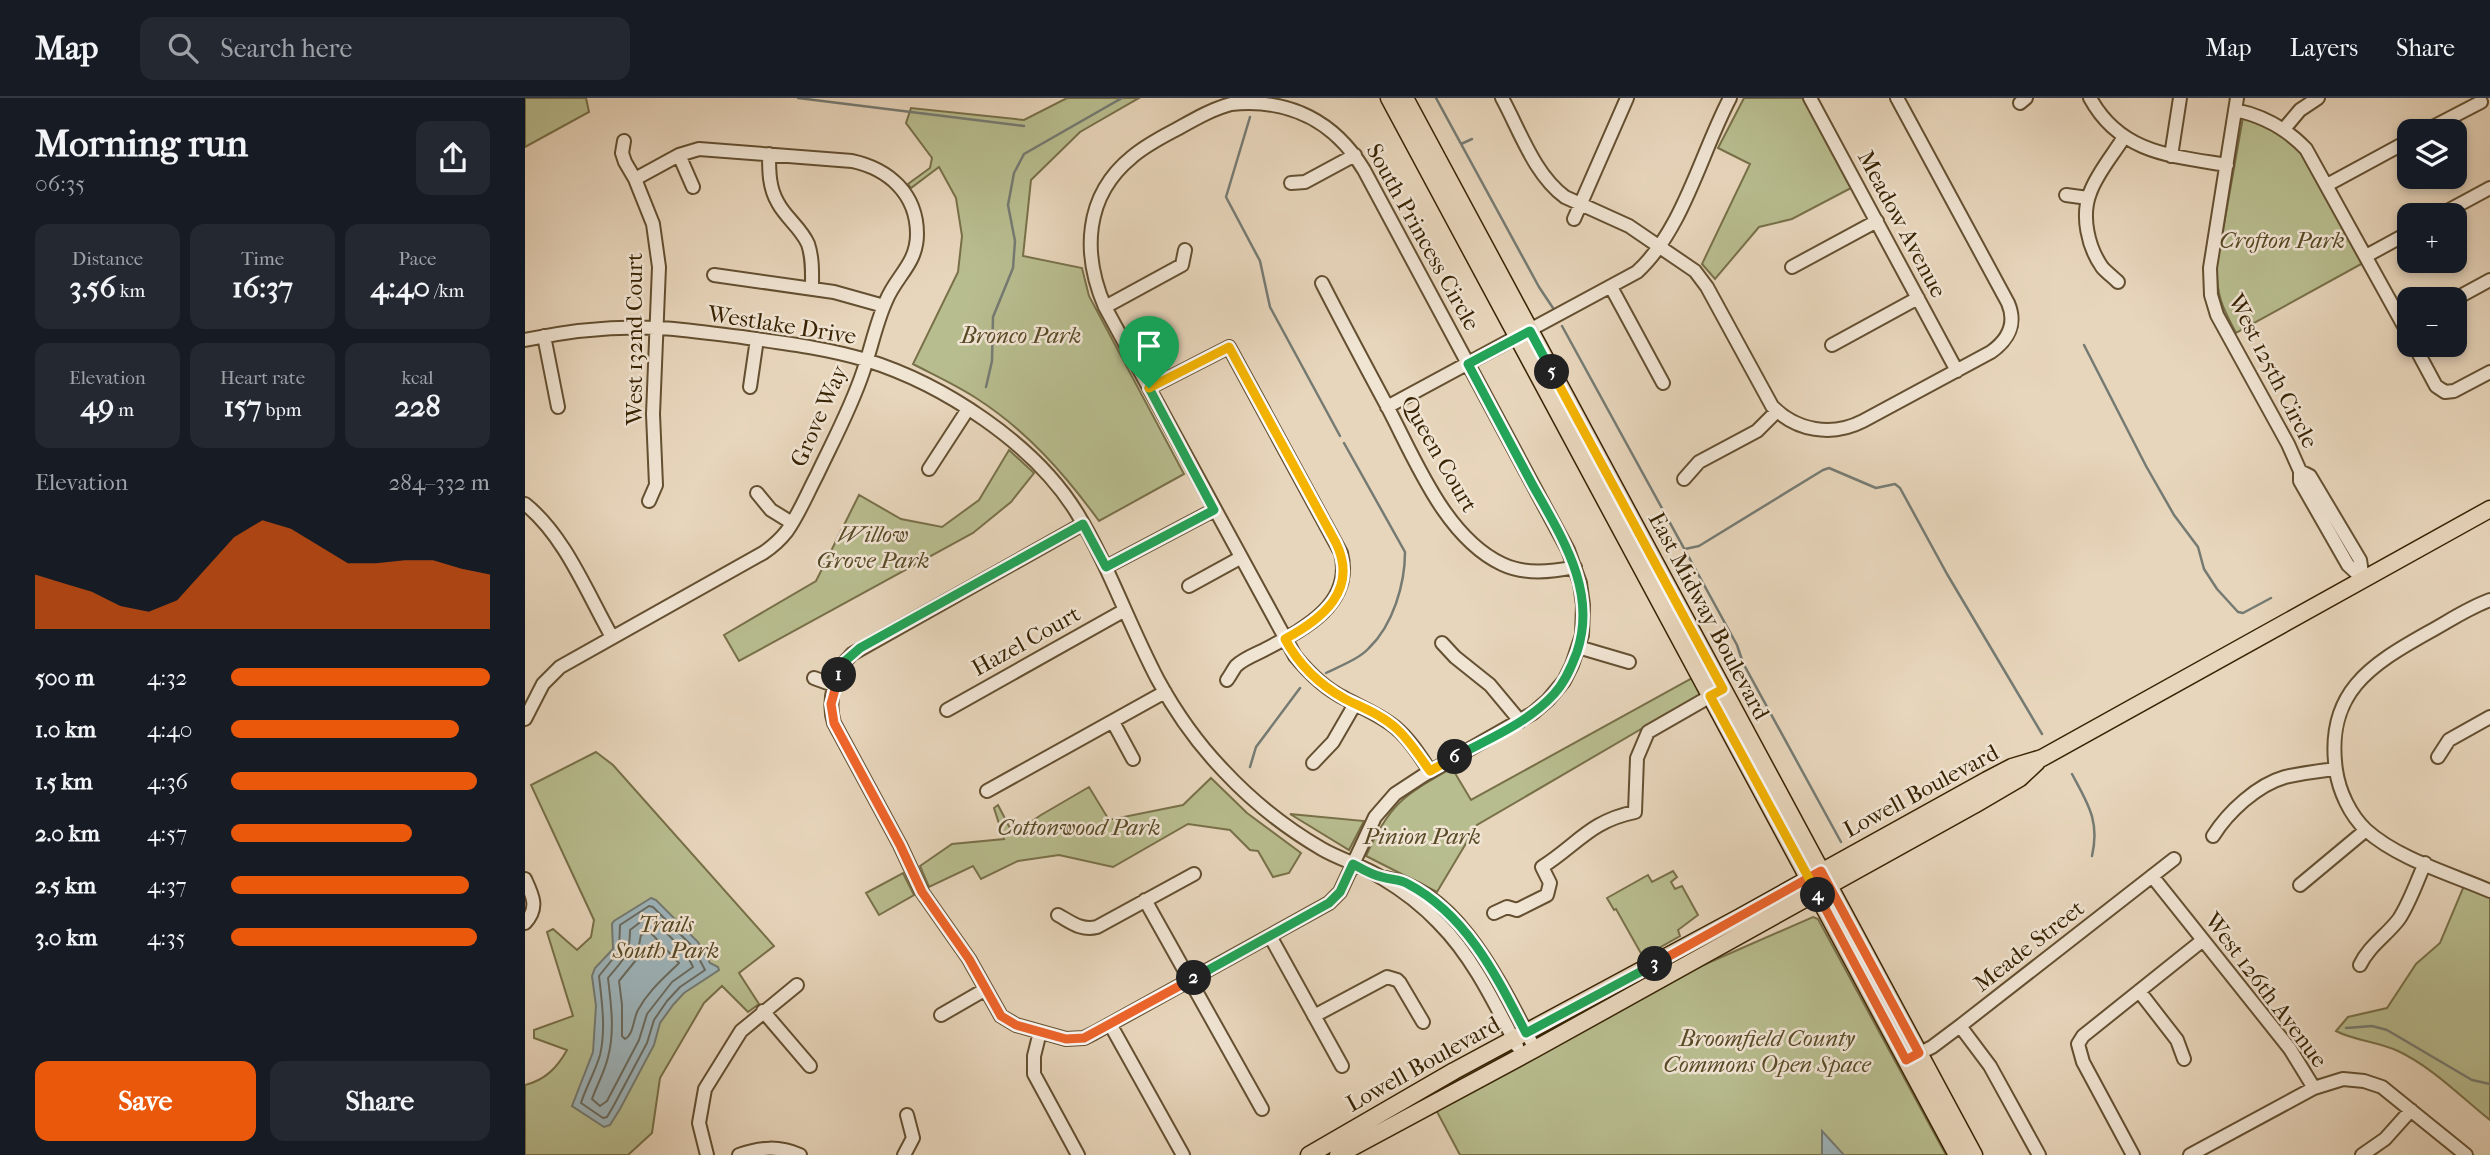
<!DOCTYPE html>
<html lang="en">
<head>
<meta charset="utf-8">
<style>
	body { margin:0; font-family:"IM FELL French Canon",serif; background:#242831; color:#f1f3f6; height:100vh; display:flex; flex-direction:column; font-size:26px; white-space:nowrap }
	* { box-sizing:border-box; margin:0 }
	p { font-size:23px; color:#9ea1a6 }
	.icon { flex:none; width:38px; height:38px; fill:none; stroke:currentColor; stroke-width:2; stroke-linecap:round; stroke-linejoin:round }
	.map { position:relative; flex:1; overflow:hidden }
	.drawer { display:flex; flex-direction:column; background:#171b24; width:525px }
	.drawer>* { flex:none }
	.buttons { position:absolute; left:1872px; top:21px; display:grid; gap:14px }
	.buttons a { display:grid; place-items:center; width:70px; height:70px; border-radius:14px; background:#171b24; box-shadow:0 4px 10px #0003; font-size:35px }
	.pin { position:absolute; display:grid; place-items:center; width:60px; height:60px; color:#fff; margin:-72px -30px; border-radius:50% 50% 50% 0; rotate:-45deg; box-shadow:0 0 7px #0007 }
	.pin .icon { rotate:45deg }
	.km { position:absolute; width:35px; height:35px; margin:-18px; border-radius:50%; background:#222; color:#fff; font-size:19px; line-height:35px; text-align:center }
	.round { display:grid; place-items:center; flex:none; width:74px; height:74px; border-radius:14px; background:#242831 }
	.head { display:flex; align-items:center; justify-content:space-between; height:119px; padding:0 35px }
	h1 { font-size:38px; font-weight:700; line-height:52px }
	.stats { display:grid; grid-template-columns:repeat(3,1fr); gap:10px; height:119px; padding:7px 35px }
	.stats div { display:grid; align-content:center; border-radius:14px; background:#242831; text-align:center }
	.stats b { font-size:30px; font-weight:700 }
	.stats small { font-size:19px; font-weight:400 }
	.stats p { font-size:19px }
	.chart { height:196px; padding:14px 35px }
	.chart p { display:flex; justify-content:space-between }
	.chart svg { width:100%; height:126px; margin-top:7px; fill:#ea580c; opacity:.7 }
	.action { display:flex; gap:14px; margin-top:auto; padding:14px 35px }
	.action a { flex:1; height:80px; border-radius:14px; background:#ea580c; color:#fff; font-size:28px; font-weight:700; line-height:80px; text-align:center }
	.action a+a { background:#242831; color:#f1f3f6 }
	ul { padding:0 35px; list-style:none; font-size:23px }
	li { display:grid; grid-template-columns:112px 84px 1fr; align-items:center; height:52px }
	li i { height:18px; border-radius:9px; background:#ea580c }
	header { display:flex; align-items:center; gap:42px; box-sizing:border-box; height:98px; padding:0 35px; background:#171b24; border-bottom:2px solid #363941 }
	header strong { font-size:33px }
	nav { display:flex; gap:38px; margin-inline-start:auto; font-size:24px }
	.search { width:490px; height:63px; background:#242831; display:flex; align-items:center; gap:18px; box-sizing:border-box; padding:0 24px; border-radius:14px; color:#9ea1a6; font-size:26px }
	main { display:flex; flex:1; min-height:0 }
	.map>svg:first-child { display:block }
	.green { fill:#b8bd8f; stroke:#787049; stroke-width:2 }
	.water { fill:#9eb6bd; stroke:#757b73; stroke-width:2 }
	.lines { fill:none; stroke-linecap:round; stroke-linejoin:round }
	.shore { stroke:#6b6c60; stroke-width:2 }
	.stream { stroke:#757b73; stroke-width:2.5 }
	.minor-casing { stroke:#645031; stroke-width:16 }
	.major-casing { stroke:#382303; stroke-width:19 }
	.minor { stroke:#f0e4d3; stroke-width:12 }
	.major { stroke:#e8d6bc; stroke-width:16 }
	.split-1-casing { stroke:#fff; stroke-width:14 }
	.split-2-casing { stroke:#fff; stroke-width:14 }
	.split-3-casing { stroke:#fff; stroke-width:14 }
	.split-4-casing { stroke:#fff; stroke-width:14 }
	.split-5-casing { stroke:#fff; stroke-width:14 }
	.split-6-casing { stroke:#fff; stroke-width:14 }
	.split-7-casing { stroke:#fff; stroke-width:14 }
	.split-1 { stroke:#22a559; stroke-width:9 }
	.split-2 { stroke:#f0652b; stroke-width:9 }
	.split-3 { stroke:#22a559; stroke-width:9 }
	.split-4 { stroke:#f0652b; stroke-width:9 }
	.split-5 { stroke:#f5b400; stroke-width:9 }
	.split-6 { stroke:#22a559; stroke-width:9 }
	.split-7 { stroke:#f5b400; stroke-width:9 }
	.labels { text-anchor:middle; dominant-baseline:central; stroke-width:5; stroke-linejoin:round; paint-order:stroke }
	.street-label { font-size:23px; fill:#382303; stroke:#f0e4d3 }
	.park-label { font-size:23px; font-style:italic; fill:#584a26; stroke:#f0e4d3 }
</style>
</head>
<body>
<header>
<strong>Map</strong>
<div class="search"><svg class="icon" aria-label="search" viewBox="0 0 24 24"><circle cx="10" cy="10" r="6"/><path d="M15 15l6 6"/></svg>Search here</div>
<nav><a>Map</a><a>Layers</a><a>Share</a></nav>
</header>
<main>
<section class="drawer">
<div class="head"><div><h1>Morning run</h1><p>06:35</p></div><a class="round"><svg class="icon" aria-label="share" viewBox="0 0 24 24"><path d="M12 15V3M7 8l5-5 5 5M5 13v7h14v-7"/></svg></a></div>
<div class="stats">
<div><p>Distance</p><b>3.56<small> km</small></b></div>
<div><p>Time</p><b>16:37</b></div>
<div><p>Pace</p><b>4:40<small> /km</small></b></div>
</div>
<div class="stats">
<div><p>Elevation</p><b>49<small> m</small></b></div>
<div><p>Heart rate</p><b>157<small> bpm</small></b></div>
<div><p>kcal</p><b>228</b></div>
</div>
<div class="chart"><p><span>Elevation</span>284–332 m</p>
<svg viewBox="0 0 160 44" preserveAspectRatio="none"><path d="M0 44V25L10 28L20 31L30 36L40 38L50 34L60 23L70 12L80 6L90 9L100 15L110 21L120 21L130 20L140 20L150 23L160 25V44z"/></svg>
</div>
<ul>
<li><b>500 m</b>4:32<i style="width:100%"></i></li>
<li><b>1.0 km</b>4:40<i style="width:88%"></i></li>
<li><b>1.5 km</b>4:36<i style="width:95%"></i></li>
<li><b>2.0 km</b>4:57<i style="width:70%"></i></li>
<li><b>2.5 km</b>4:37<i style="width:92%"></i></li>
<li><b>3.0 km</b>4:35<i style="width:95%"></i></li>
</ul>
<div class="action"><a>Save</a><a>Share</a></div>
</section>
<div class="map">
<svg width="1965" height="1057" viewBox="0 0 1965 1057">
	<rect width="100%" height="100%" fill="#e8d6bc"/>
	<filter id="stains"><feTurbulence type="fractalNoise" baseFrequency=".00286" numOctaves="4"/><feColorMatrix values="0 0 0 0 .2 0 0 0 0 .09 0 0 0 0 .02 0 0 0 .5 -.17"/></filter>
	<radialGradient id="worn" r=".72"><stop offset=".6" stop-color="#630" stop-opacity="0"/><stop offset="1" stop-color="#630" stop-opacity=".3"/></radialGradient>
	<!-- green -->
	<path class="green" d="M0,0H61L64,14L0,49Z
		M542,0H614L555,34L506,82L498,158L557,170L564,198L659,376L574,423C539,375 501,332 451,300C431,287 409,277 388,266L433,174L437,138L431,100L414,69L386,90L383,86L405,70L407,60L381,25L386,10L499,22Z
		M1219,0H1278L1326,90L1267,121L1234,129L1190,181L1177,166L1225,66L1193,50Z
		M1718,19C1726,21 1737,23 1744,27C1787,51 1815,122 1838,165L1711,235C1697,209 1691,197 1692,166Z
		M484,352L509,375L486,404L448,435L214,563L199,537L291,483L334,397L376,421L417,429L454,402Z
		M1167,580L1176,596L952,727L912,794L841,758C865,705 878,698 927,670L946,702Z
		M71,654L88,667L249,848L214,875L234,906L223,914L197,888L179,905L135,980L127,1035L103,1057H0V987C20,982 32,970 42,952L9,940V932L48,918L22,834L28,831L52,852L66,839L69,822L6,687Z
		M686,680L722,715L776,755L764,775L748,779L733,753L725,752L705,732L663,726L588,769L534,757L493,763L456,781L448,768L404,789L395,768L427,746L479,741L469,710L473,707L488,736L516,717L564,689L584,722L658,707Z
		M765,716L839,723L824,752Z
		M1148,773L1152,779L1146,784L1150,791L1157,788L1173,817L1153,832L1155,838L1118,859L1091,811L1089,812L1082,800L1123,777L1127,784Z
		M378,775L389,797L354,817L341,795Z
		M1941,783L1965,793V1022C1936,999 1907,969 1873,953C1852,943 1830,943 1811,933L1823,919L1862,910L1891,866L1915,845Z
		M1288,819L1293,821L1421,1057H935L910,1010L1167,872Z"/>
	<!-- water -->
	<path class="water" d="M126,800L131,802L173,844L185,865L193,869L194,872L159,895L148,907L135,925L129,947L95,1011L85,1027L79,1029L47,1008L68,954L71,908L67,878L70,870L88,851L87,826L89,823Z
		M1297,1033L1319,1057H1297Z"/>
	<g class="lines">
		<!-- shore -->
		<path class="shore" d="M124,808L128,809L168,849L180,872L155,889L142,903L129,922L122,945L89,1007L82,1019L78,1020L56,1005C61,989 70,974 75,957C81,931 77,905 74,878L94,853L95,827Z
			M122,819L127,820L161,855L168,869L147,884L122,916L114,942L82,1003L75,1008L67,1001C72,987 80,973 83,959C90,933 86,906 83,880C99,860 105,858 105,832Z
			M124,833L154,865C139,880 124,892 113,912C108,921 109,936 100,941L97,938V907L94,883L111,862L116,837Z"/>
		<!-- stream -->
		<path class="stream" d="M273,0L499,28
			M911,0L1014,189L1028,210
			M725,19L701,99L735,163L745,209L815,338
			M936,46L947,41
			M1037,228L1212,547L1218,565L1316,744
			M1559,247L1621,368L1649,417L1673,449L1679,471L1692,491L1713,514L1718,515L1746,500
			M461,289L467,263L468,219L488,170L490,143L483,107L489,75L499,56L597,0
			M1160,451L1174,448L1298,372L1304,370L1351,390L1370,386L1375,390L1422,476L1517,636
			M801,575C815,568 834,561 844,550C868,527 880,486 880,454L819,345
			M725,669L731,649L775,590
			M1547,676C1563,706 1575,723 1567,758
			M1821,930L1847,928L1862,932L1947,982L1965,986"/>
		<!-- minor casing -->
		<g class="minor-casing">
			<path id="minor" d="M977,0C995,33 1009,76 1040,99L1104,128L1170,173L1182,189L1247,308C1271,333 1307,339 1338,323L1466,254C1483,242 1492,226 1483,205L1372,0
				M1285,0L1432,273
				M1565,0C1595,55 1646,58 1702,67
				M1712,0L1685,170L1686,197L1692,217L1763,346L1775,373V383L1823,467L1838,481
				M1495,5L1501,0
				M1710,12C1739,18 1761,30 1781,51L1885,239
				M1759,31L1775,12L1793,0
				M1900,33L1956,4
				M99,43L97,55L100,64L110,81L128,126L134,169L128,316L131,387L124,403
				M244,56C244,73 244,90 253,105C261,120 276,130 283,146C288,161 287,176 287,191
				M154,57L168,89
				M1646,58L1655,0
				M766,85L780,84L830,57
				M1802,87L1885,42
				M1541,97L1563,100
				M1915,117L1965,90
				M1049,121L1102,0
				M1841,158L1885,134
				M1267,169L1352,123
				M189,177L309,194L359,208
				M1593,184C1588,179 1581,174 1577,169C1563,149 1556,118 1565,95C1572,75 1588,57 1599,39
				M797,185C818,226 840,267 862,308C890,361 920,439 977,466C1000,477 1026,474 1050,469
				M1086,189L1138,285
				M1930,201L1965,182
				M580,209L657,167L660,152
				M19,238L33,309
				M0,242C43,233 87,228 132,230C160,231 189,236 217,239C259,245 301,250 341,262C418,286 509,345 552,415C584,468 604,527 633,582C651,615 673,646 699,673C728,704 761,730 797,751C816,762 839,768 857,780C877,792 898,808 914,825C948,859 970,906 992,948
				M1307,247L1393,200
				M1889,247L1911,288L1920,294L1929,293L1965,274
				M225,289L232,241
				M624,290L704,249L816,455C829,507 777,532 739,552C731,556 718,561 711,568C708,572 705,578 702,582
				M862,309L1112,174C1158,132 1176,55 1205,0
				M404,371L443,311
				M1775,373L1785,378L1835,462L1838,481
				M1159,381L1174,364L1232,333L1252,313
				M232,395L246,412L267,425
				M0,406C40,438 62,495 87,539
				M558,426L327,556C310,572 302,603 309,625L375,747L397,794L444,861L476,918L491,927L541,941L559,940L569,935L804,805L815,794L850,719L870,696L899,677L1008,615L1023,602L1039,583L1047,567L1057,537L1058,507L1055,485L1043,452L839,72C810,24 765,0 706,6C687,11 670,21 652,31C637,39 621,47 607,59C559,98 557,156 580,209L770,558C784,575 799,590 819,600C837,610 856,617 871,630C885,642 895,658 905,673
				M581,469L689,412
				M664,488L715,460
				M1965,502C1943,510 1924,523 1904,534C1845,567 1800,595 1811,672C1814,693 1825,717 1841,732C1873,761 1926,776 1965,793
				M917,545L930,559L965,587L995,623
				M1053,549L1104,564
				M289,580L311,588
				M422,612L600,512
				M0,621L18,586L35,569L238,455C247,449 255,442 262,433C274,416 282,396 292,377C308,343 326,310 338,274C346,251 351,225 361,203C371,178 392,166 392,136C392,96 364,71 327,63L174,51L154,57L110,81
				M588,624L608,661
				M1913,659L1924,642L1965,619
				M788,665L808,644L830,606
				M462,693L640,594
				M1688,738C1703,714 1732,687 1760,679C1777,675 1794,673 1810,671
				M1627,778L1765,951L1789,990
				M860,780C934,792 978,891 1010,951
				M0,781C8,798 14,810 0,825
				M1775,787L1841,732
				M620,802L737,1011
				M969,815L982,809L992,812L1022,797L1025,785L1017,769C1052,747 1065,723 1110,714L1112,660L1123,634L1191,595
				M533,817C546,824 556,833 572,829L669,776
				M745,838L817,968
				M1835,867C1844,848 1861,838 1874,821C1885,804 1892,783 1900,765
				M1614,893L1652,942L1659,961
				M238,913L285,968
				M416,917L461,891
				M789,918L862,879L872,882L875,885L898,924
				M585,926L658,1057
				M1435,928L1465,968L1514,1057
				M515,934L509,958V976L553,1057
				M1387,959L1407,949L1435,928L1649,761
				M182,1057L174,1025L180,991L216,933L272,887
				M214,1057C236,1049 254,1048 275,1057
				M379,1057L388,1040L382,1017
				M1608,1057L1558,964L1553,946L1558,938L1678,842
				M1665,1057L1789,990L1818,981L1839,983L1857,989L1941,1057
				M1837,1057L1860,1041L1886,1012"/>
		</g>
		<!-- major casing -->
		<g class="major-casing">
			<path id="major" d="M864,0L1432,1057
				M880,0L1449,1057
				M784,1057L929,973L1215,819L1462,682L1487,669L1517,660L1965,411
				M813,1057L1010,951L1449,707L1495,680L1512,664"/>
		</g>
		<!-- minor -->
		<use href="#minor" class="minor"/>
		<!-- major -->
		<use href="#major" class="major"/>
	</g>
	<g class="lines">
		<!-- split-1 casing -->
		<g class="split-1-casing">
			<path id="split-1" d="M314,577L319,564L335,550L558,426L581,469L689,412L624,290"/>
		</g>
		<!-- split-2 casing -->
		<g class="split-2-casing">
			<path id="split-2" d="M314,577L306,606L309,625L375,747L397,794L444,861L476,918L491,927L541,941L559,940L669,880"/>
		</g>
		<!-- split-3 casing -->
		<g class="split-3-casing">
			<path id="split-3" d="M669,880L804,805L815,794L828,766C837,771 847,777 857,779C866,782 875,781 883,786C942,817 972,879 1001,935L1130,866"/>
		</g>
		<!-- split-4 casing -->
		<g class="split-4-casing">
			<path id="split-4" d="M1130,866L1296,773L1394,955L1381,962L1293,797"/>
		</g>
		<!-- split-5 casing -->
		<g class="split-5-casing">
			<path id="split-5" d="M1027,274L1198,591L1185,598L1293,797"/>
		</g>
		<!-- split-6 casing -->
		<g class="split-6-casing">
			<path id="split-6" d="M930,659C963,641 1003,625 1029,596C1040,584 1046,570 1052,554C1073,491 1035,437 1006,384C985,345 964,305 943,266L1005,233L1027,274"/>
		</g>
		<!-- split-7 casing -->
		<g class="split-7-casing">
			<path id="split-7" d="M624,290L704,249L811,445C834,492 797,521 760,541C774,567 795,587 820,601C838,610 857,617 872,631C885,643 895,659 905,673L930,659"/>
		</g>
		<!-- split-1 -->
		<use href="#split-1" class="split-1"/>
		<!-- split-2 -->
		<use href="#split-2" class="split-2"/>
		<!-- split-3 -->
		<use href="#split-3" class="split-3"/>
		<!-- split-4 -->
		<use href="#split-4" class="split-4"/>
		<!-- split-5 -->
		<use href="#split-5" class="split-5"/>
		<!-- split-6 -->
		<use href="#split-6" class="split-6"/>
		<!-- split-7 -->
		<use href="#split-7" class="split-7"/>
	</g>
	<g class="labels">
		<!-- street labels -->
		<g class="street-label">
			<text transform="translate(1377 126) rotate(62)">Meadow Avenue</text>
			<text transform="translate(898 139) rotate(61)">South Princess Circle</text>
			<text transform="translate(257 227) rotate(9)">Westlake Drive</text>
			<text transform="translate(109 241) rotate(-90)">West 132nd Court</text>
			<text transform="translate(1748 273) rotate(63)">West 125th Circle</text>
			<text transform="translate(294 318) rotate(-66)">Grove Way</text>
			<text transform="translate(914 356) rotate(60)">Queen Court</text>
			<text transform="translate(1184 518) rotate(62)">East Midway Boulevard</text>
			<text transform="translate(501 543) rotate(-29)">Hazel Court</text>
			<text transform="translate(1396 693) rotate(-28)">Lowell Boulevard</text>
			<text transform="translate(1504 848) rotate(-38)">Meade Street</text>
			<text transform="translate(1741 892) rotate(53)">West 126th Avenue</text>
			<text transform="translate(898 966) rotate(-29)">Lowell Boulevard</text>
		</g>
		<!-- park labels -->
		<g class="park-label">
			<text x="1757" y="142">Crofton Park</text>
			<text x="496" y="237">Bronco Park</text>
			<text x="348" y="436">Willow<tspan x="348" dy="26">Grove Park</tspan></text>
			<text x="554" y="729">Cottonwood Park</text>
			<text x="897" y="738">Pinion Park</text>
			<text x="141" y="826">Trails<tspan x="141" dy="26">South Park</tspan></text>
			<text x="1242" y="940">Broomfield County<tspan x="1242" dy="26">Commons Open Space</tspan></text>
		</g>
	</g>
	<rect width="100%" height="100%" filter="url(#stains)"/>
	<rect width="100%" height="100%" fill="url(#worn)"/>
</svg>
<div class="buttons">
<a><svg class="icon" aria-label="layers" viewBox="0 0 24 24"><path d="M12 4l9 5-9 5-9-5zM3 14l9 5 9-5"/></svg></a>
<a>+</a>
<a>−</a>
</div>
<div class="pin" style="left:624px;top:290px;background:#1e9e55"><svg class="icon" aria-label="arrive" viewBox="0 0 24 24"><path d="M6 21V4h12l-3 4 3 4H6"/></svg></div>
<b class="km" style="left:314px;top:577px">1</b>
<b class="km" style="left:669px;top:880px">2</b>
<b class="km" style="left:1130px;top:866px">3</b>
<b class="km" style="left:1293px;top:797px">4</b>
<b class="km" style="left:1027px;top:274px">5</b>
<b class="km" style="left:930px;top:659px">6</b>
</div>
</main>
</body>
</html>
